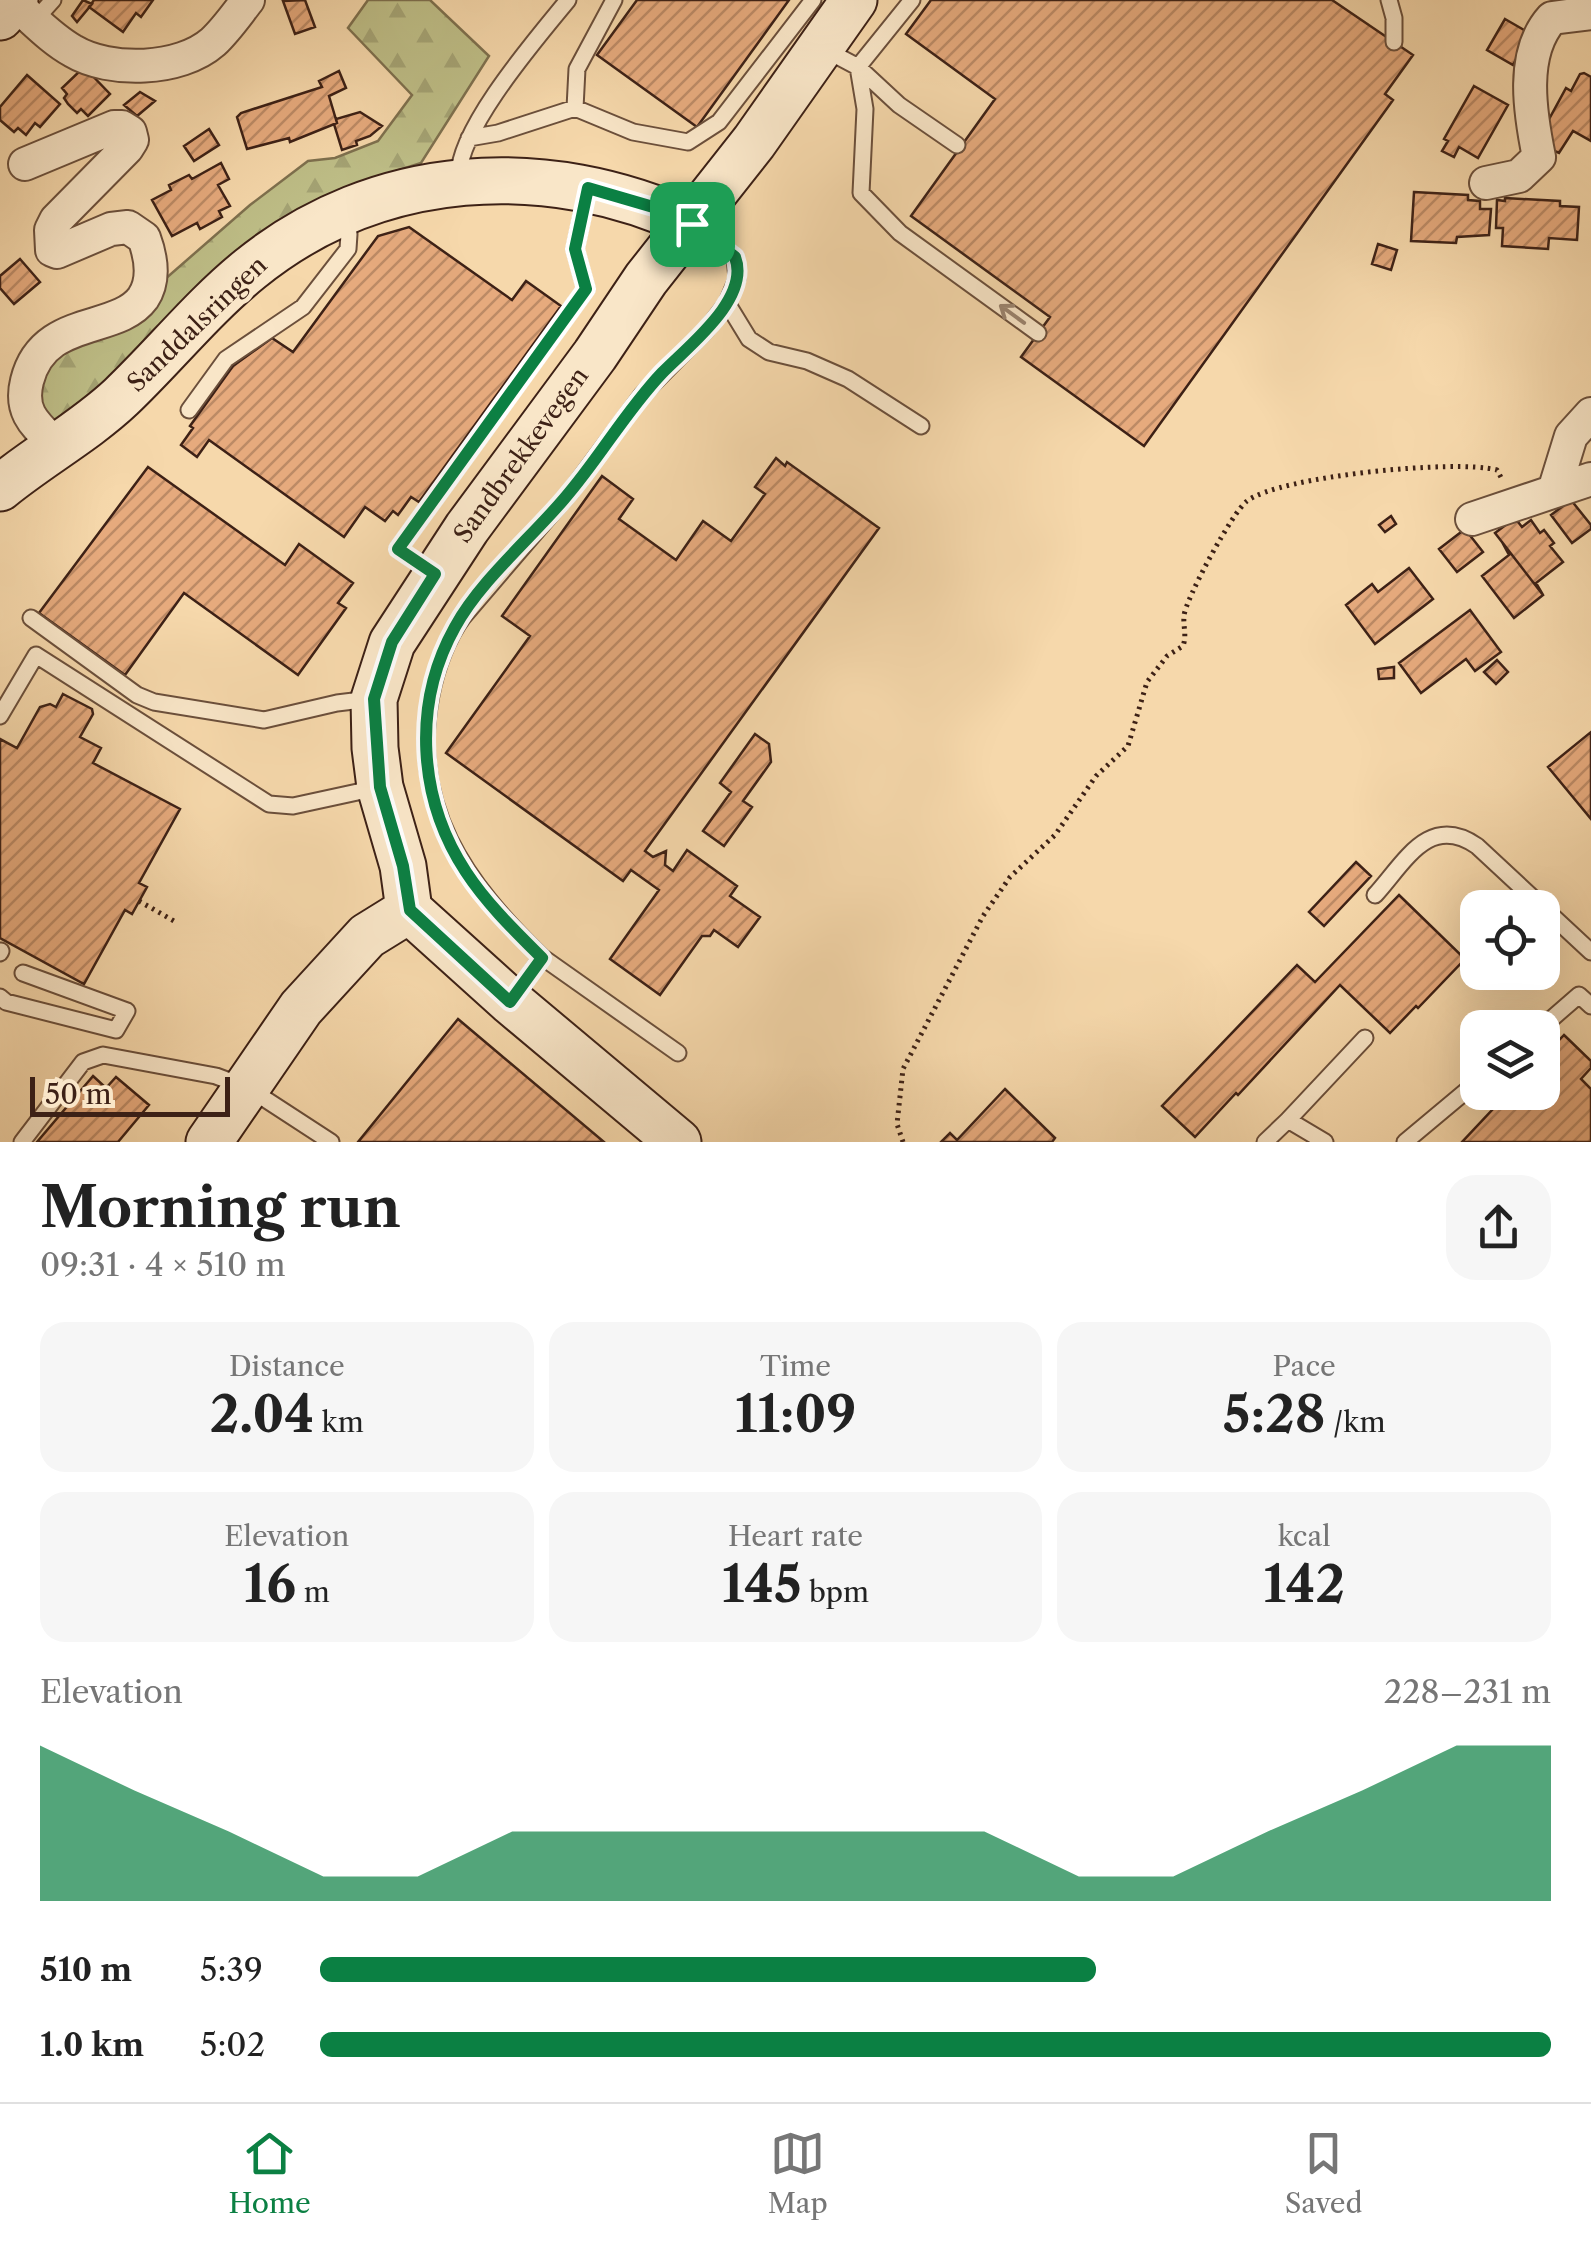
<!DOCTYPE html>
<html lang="en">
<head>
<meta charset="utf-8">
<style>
	body { margin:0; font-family:"Libre Caslon Text",serif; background:#f6f6f6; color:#222; height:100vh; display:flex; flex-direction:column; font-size:38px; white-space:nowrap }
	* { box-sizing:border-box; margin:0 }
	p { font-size:32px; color:#767676 }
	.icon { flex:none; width:55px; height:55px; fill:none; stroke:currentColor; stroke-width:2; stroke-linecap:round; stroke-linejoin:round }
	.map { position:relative; height:1142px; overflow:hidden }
	.panel { display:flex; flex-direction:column; background:#fff; flex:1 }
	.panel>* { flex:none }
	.buttons { position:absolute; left:1460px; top:890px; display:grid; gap:20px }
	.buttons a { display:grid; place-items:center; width:100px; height:100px; border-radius:20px; background:#fff; box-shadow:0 10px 40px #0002; font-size:50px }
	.scale { position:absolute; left:30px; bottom:25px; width:200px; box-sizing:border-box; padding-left:10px; border:5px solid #3d2116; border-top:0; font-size:28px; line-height:35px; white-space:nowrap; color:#3d2116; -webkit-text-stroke:8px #f9e6c8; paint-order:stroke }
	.pin { position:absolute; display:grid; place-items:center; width:85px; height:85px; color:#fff; margin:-42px; border-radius:20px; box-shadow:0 5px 15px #0006 }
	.round { display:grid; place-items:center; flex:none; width:105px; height:105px; border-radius:30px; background:#f6f6f6 }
	.summary { display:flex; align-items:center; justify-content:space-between; height:170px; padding:0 40px }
	h1 { font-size:55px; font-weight:700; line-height:75px }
	.metrics { display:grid; grid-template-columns:repeat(3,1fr); gap:15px; height:170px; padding:10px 40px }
	.metrics div { display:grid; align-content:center; border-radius:25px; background:#f6f6f6; text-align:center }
	.metrics b { font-size:50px; font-weight:700 }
	.metrics small { font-size:28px; font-weight:400 }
	.metrics p { font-size:28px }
	.chart { height:280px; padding:20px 40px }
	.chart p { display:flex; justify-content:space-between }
	.chart svg { width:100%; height:180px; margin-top:10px; fill:#0b8043; opacity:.7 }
	ul { padding:0 40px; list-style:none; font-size:32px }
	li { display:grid; grid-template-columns:160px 120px 1fr; align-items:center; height:75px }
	li i { height:25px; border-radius:12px; background:#0b8043 }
	.menu { display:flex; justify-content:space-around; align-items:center; height:140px; border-top:2px solid #e0e0e0; background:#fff; font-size:28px; color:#767676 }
	.menu a { display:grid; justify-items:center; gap:5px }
	.menu .current { color:#0b8043 }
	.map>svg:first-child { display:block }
	.forest { fill:url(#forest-firs); stroke:#7e704e; stroke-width:2.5 }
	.building { fill:url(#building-hatch); stroke:#3d2116; stroke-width:2.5 }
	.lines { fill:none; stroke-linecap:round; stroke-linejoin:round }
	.lane-casing { stroke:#6b4f3b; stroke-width:19 }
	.street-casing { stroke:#6b4f3b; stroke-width:36 }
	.secondary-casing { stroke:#3d2116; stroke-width:49 }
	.path { stroke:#3d2116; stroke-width:5; stroke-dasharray:2.5 5; stroke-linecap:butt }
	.lane { stroke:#f9e6c8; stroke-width:15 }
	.street { stroke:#f9e6c8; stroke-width:32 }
	.secondary { stroke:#f9e6c8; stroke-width:45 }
	.oneway { stroke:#9b846f }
	.route-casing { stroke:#fff; stroke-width:20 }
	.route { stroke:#0b8043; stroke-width:12 }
	.labels { text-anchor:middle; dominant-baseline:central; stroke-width:9; stroke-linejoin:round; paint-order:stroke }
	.street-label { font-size:25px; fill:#3d2116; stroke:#f9e6c8 }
</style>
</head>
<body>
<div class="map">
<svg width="1591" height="1142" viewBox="0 0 1591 1142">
	<defs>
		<pattern id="forest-firs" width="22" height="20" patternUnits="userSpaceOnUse" patternTransform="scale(2.5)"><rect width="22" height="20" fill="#bebe87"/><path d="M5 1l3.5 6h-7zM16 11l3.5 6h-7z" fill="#a4a374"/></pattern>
		<pattern id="building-hatch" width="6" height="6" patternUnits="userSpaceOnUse" patternTransform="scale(2.5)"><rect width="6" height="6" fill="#e6aa7d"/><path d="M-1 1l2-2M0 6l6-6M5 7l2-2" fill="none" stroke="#bc8a65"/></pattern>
	</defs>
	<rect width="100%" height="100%" fill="#f6d8ab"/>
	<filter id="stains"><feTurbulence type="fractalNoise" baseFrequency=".002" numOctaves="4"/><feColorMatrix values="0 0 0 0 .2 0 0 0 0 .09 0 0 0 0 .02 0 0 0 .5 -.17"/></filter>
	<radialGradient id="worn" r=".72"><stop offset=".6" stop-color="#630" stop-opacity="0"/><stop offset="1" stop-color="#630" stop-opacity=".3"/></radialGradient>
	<!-- forest -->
	<path class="forest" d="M368,0H430L489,56L421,163L368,180L311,206L62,420L46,423L35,377L41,366L156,287L250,205L308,161L335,158L378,141L412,95L348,28Z"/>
	<!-- building -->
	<path class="building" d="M83,0L92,4L77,22L72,16Z
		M94,0H153L141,17L136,13L123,32L89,7Z
		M305,0L315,27L295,34L283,1Z
		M637,0H789L697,127L597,55Z
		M931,0H1332L1413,55L1385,94L1393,100L1144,446L1021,357L1050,317L911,216L995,99L906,34Z
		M1505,19L1531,34L1513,65L1487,50Z
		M84,67L110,94L88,116L81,109L77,113L68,104L64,98L67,94L62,88Z
		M339,71L346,88L329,96L337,123L290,142L289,138L247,149L237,117L241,113L322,87L319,81Z
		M1584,73L1591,77V141L1573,131L1559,153L1550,149L1541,134L1566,88L1571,91L1580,74Z
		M27,75L60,104L40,127L35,123L26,135L18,128L14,132L0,120V107Z
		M1474,86L1508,105L1478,158L1459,147L1454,157L1442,151L1448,141L1444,139Z
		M140,92L155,101L137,116L124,105Z
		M360,112L382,126L370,136L356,141L357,145L342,150L334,124L337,123L336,119Z
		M209,129L219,145L194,161L184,146Z
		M221,163L229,179L218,185L230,206L219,211L222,217L200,229L197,223L172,236L152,200L171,190L169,185L189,175L192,179Z
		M1414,192L1468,195V200L1480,201V209H1491L1489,235L1457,237L1456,243L1411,241Z
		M1505,198L1560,201V206L1579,207L1577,240L1549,238L1548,249L1502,246L1503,228H1496L1497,200L1505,201Z
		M409,227L512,300L526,281L561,306L419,502L411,497L398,515L393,511L385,521L365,507L344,537L209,440L197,457L181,445L193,428L190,426L233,366L272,338L293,352L378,236Z
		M1378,244L1397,250L1391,270L1372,264Z
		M20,259L40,282L14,304L0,288V276Z
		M776,458L785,466L787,462L879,528L645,851L653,857L666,851L665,865L673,871L687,850L737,886L730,896L760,917L738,947L714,930L710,936H702L660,995L610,959L659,890L631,870L623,881L446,753L530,636L502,616L602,476L633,499L619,519L676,560L703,521L731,541L765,494L755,487Z
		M148,467L285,565L299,544L353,583L338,603L346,608L298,675L184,593L125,675L39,613Z
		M1571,500L1591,525V529L1572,543L1551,515Z
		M1391,516L1396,524L1385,532L1379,525Z
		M1515,518L1522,527L1531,520L1540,533L1544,530L1554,543L1550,546L1563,562L1536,583L1543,595L1495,533Z
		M1465,529L1483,552L1457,572L1439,549Z
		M1502,542L1543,595L1514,618L1482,576L1509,555Z
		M1409,568L1433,599L1375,644L1346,605L1372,584L1378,592Z
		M1470,610L1501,652L1475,671L1466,659L1421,693L1399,663Z
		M1497,660L1508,672L1496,684L1484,672Z
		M1394,667V678L1379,679L1378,669Z
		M63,694L92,709L93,714L80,737L101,748L93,763L180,809L139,883L147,887L132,914L125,910L84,984L0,938V739L17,748L40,707L50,704L56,707Z
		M1591,732V819L1548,767Z
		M755,734L769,744L771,762L743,801L752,807L724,846L703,831L731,792L720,783Z
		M1356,862L1371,876L1324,926L1309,912Z
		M1399,895L1465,959L1418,1008L1416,1006L1390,1033L1340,985L1238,1095L1236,1093L1195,1137L1162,1106L1297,965L1315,982Z
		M458,1019L604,1142H358Z
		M1564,1035L1591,1061V1068L1581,1079L1591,1089V1142H1462L1509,1092H1542V1058Z
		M93,1076L106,1088L116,1077L149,1105L118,1142H37Z
		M1005,1089L1055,1138L1052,1142H941L950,1133L957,1140Z"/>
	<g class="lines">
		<!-- lane casing -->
		<g class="lane-casing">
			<path id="lane" d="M1389,0L1394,18V42
				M35,20L53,0
				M824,49L858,67L912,0
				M858,67L865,109L861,193L900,233L1038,333
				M858,67L899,105L957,145
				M575,108L577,69L614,0
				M469,138L498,133L575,108L633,132L688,142L719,122L813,0
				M459,176C458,129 537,38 568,0
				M727,303L749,339L769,352L807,361L848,379L921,426
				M189,410L226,359L303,307L348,249L349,234L344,220
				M432,572L398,549L586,289L575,249L587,192
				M31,618L137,695L154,702L264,720L337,703L370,699
				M0,716L36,655L269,804L293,806L376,788
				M1375,895C1405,862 1429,813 1477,846L1591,952
				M0,953L1,951
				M542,957C466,883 409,806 431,695C436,669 447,638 463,617L571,491L642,395L707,329L727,303L737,279L735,257L695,226
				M0,997L6,1002L116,1030L127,1011L23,973
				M513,999L542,957L678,1053
				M1541,1028L1579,995L1591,1006
				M1288,1120L1365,1038
				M22,1142L83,1062L103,1055L216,1076L248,1088L331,1142
				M1265,1142L1288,1120L1325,1142
				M1405,1142L1478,1081"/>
		</g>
		<!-- street casing -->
		<g class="street-casing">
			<path id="street" d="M13,2C32,18 51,39 73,51C110,73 180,71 213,42C226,30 237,14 248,0
				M25,164L114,127H122L130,132L132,140L127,148L56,220L51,230L52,250L57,252L111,229L128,227L144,238C151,257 155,280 143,298C117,334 43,315 27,381C19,413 36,425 57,446
				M1486,183L1519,176L1539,157C1530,113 1520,53 1552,18L1591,13
				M1554,491L1571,436L1591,414
				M1472,519L1591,479"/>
		</g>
		<!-- secondary casing -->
		<g class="secondary-casing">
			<path id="secondary" d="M0,17L15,0
				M0,488C39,456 85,431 121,397C165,355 203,307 250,269C377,166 546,156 692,224
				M409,910L511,1002L678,1142
				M209,1142L301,1008L367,936L409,910L403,866L380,787L375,748L374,699L392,643L467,528L595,355L646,279L754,142L854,0"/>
		</g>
		<!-- path -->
		<path class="path" d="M139,901L174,921
			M903,1142L897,1124L903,1069L983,916L1010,877L1055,835L1096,776L1128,746L1147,682L1167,656L1183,646C1187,635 1183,627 1184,616C1185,600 1233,511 1247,501C1280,476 1456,459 1497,470L1503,481"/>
		<!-- lane -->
		<use href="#lane" class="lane"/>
		<!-- street -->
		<use href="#street" class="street"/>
		<!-- secondary -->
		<use href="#secondary" class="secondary"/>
	</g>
	<!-- one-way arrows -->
	<defs><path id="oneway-shaft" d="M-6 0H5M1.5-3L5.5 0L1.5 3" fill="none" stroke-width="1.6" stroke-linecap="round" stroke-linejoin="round" transform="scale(2.5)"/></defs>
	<use class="oneway" href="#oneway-shaft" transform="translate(1012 314) rotate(-144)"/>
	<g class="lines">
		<!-- route casing -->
		<g class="route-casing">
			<path id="route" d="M588,188L660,209L692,224L735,257C751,299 687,347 662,373C625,412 599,459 564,499C530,539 480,581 455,627C412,704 418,799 466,872C487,904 515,931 542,958L510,1002L410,910L403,866L380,787L374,699L392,642L435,574L398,549L586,289L575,249Z"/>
		</g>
		<!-- route -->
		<use href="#route" class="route"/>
	</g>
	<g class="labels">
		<!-- street labels -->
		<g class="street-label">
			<text transform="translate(197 324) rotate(-44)">Sanddalsringen</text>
			<text transform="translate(521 455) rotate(-54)">Sandbrekkevegen</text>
		</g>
	</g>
	<rect width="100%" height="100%" filter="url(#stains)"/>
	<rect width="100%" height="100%" fill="url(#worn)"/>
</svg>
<div class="buttons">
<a><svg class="icon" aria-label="locate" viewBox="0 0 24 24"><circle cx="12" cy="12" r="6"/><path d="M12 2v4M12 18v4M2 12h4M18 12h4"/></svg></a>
<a><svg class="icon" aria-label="layers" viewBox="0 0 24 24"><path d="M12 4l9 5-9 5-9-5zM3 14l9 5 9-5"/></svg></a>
</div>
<div class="scale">50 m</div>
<div class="pin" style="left:692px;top:224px;background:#1e9e55"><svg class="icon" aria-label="arrive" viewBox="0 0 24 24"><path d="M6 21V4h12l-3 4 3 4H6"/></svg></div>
</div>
<section class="panel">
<div class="summary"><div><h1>Morning run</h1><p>09:31 · 4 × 510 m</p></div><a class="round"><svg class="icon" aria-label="share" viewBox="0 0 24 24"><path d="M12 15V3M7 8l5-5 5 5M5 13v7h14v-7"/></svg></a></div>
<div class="metrics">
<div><p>Distance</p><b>2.04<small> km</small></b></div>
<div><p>Time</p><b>11:09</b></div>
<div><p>Pace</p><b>5:28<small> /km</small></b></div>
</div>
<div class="metrics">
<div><p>Elevation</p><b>16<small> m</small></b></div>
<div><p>Heart rate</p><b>145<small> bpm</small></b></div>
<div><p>kcal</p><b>142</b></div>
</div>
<div class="chart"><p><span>Elevation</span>228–231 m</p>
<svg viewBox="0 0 160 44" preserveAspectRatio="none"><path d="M0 44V6L10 17L20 27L30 38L40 38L50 27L60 27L70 27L80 27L90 27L100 27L110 38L120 38L130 27L140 17L150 6L160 6V44z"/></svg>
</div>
<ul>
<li><b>510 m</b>5:39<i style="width:63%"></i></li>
<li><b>1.0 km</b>5:02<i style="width:100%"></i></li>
</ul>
</section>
<nav class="menu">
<a class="current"><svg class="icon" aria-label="home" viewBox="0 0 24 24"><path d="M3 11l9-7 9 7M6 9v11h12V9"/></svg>Home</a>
<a><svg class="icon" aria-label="map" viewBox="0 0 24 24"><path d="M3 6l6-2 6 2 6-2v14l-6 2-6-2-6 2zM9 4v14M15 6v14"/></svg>Map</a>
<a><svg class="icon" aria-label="saved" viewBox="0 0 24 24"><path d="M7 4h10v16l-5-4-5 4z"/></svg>Saved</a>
</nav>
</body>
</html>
